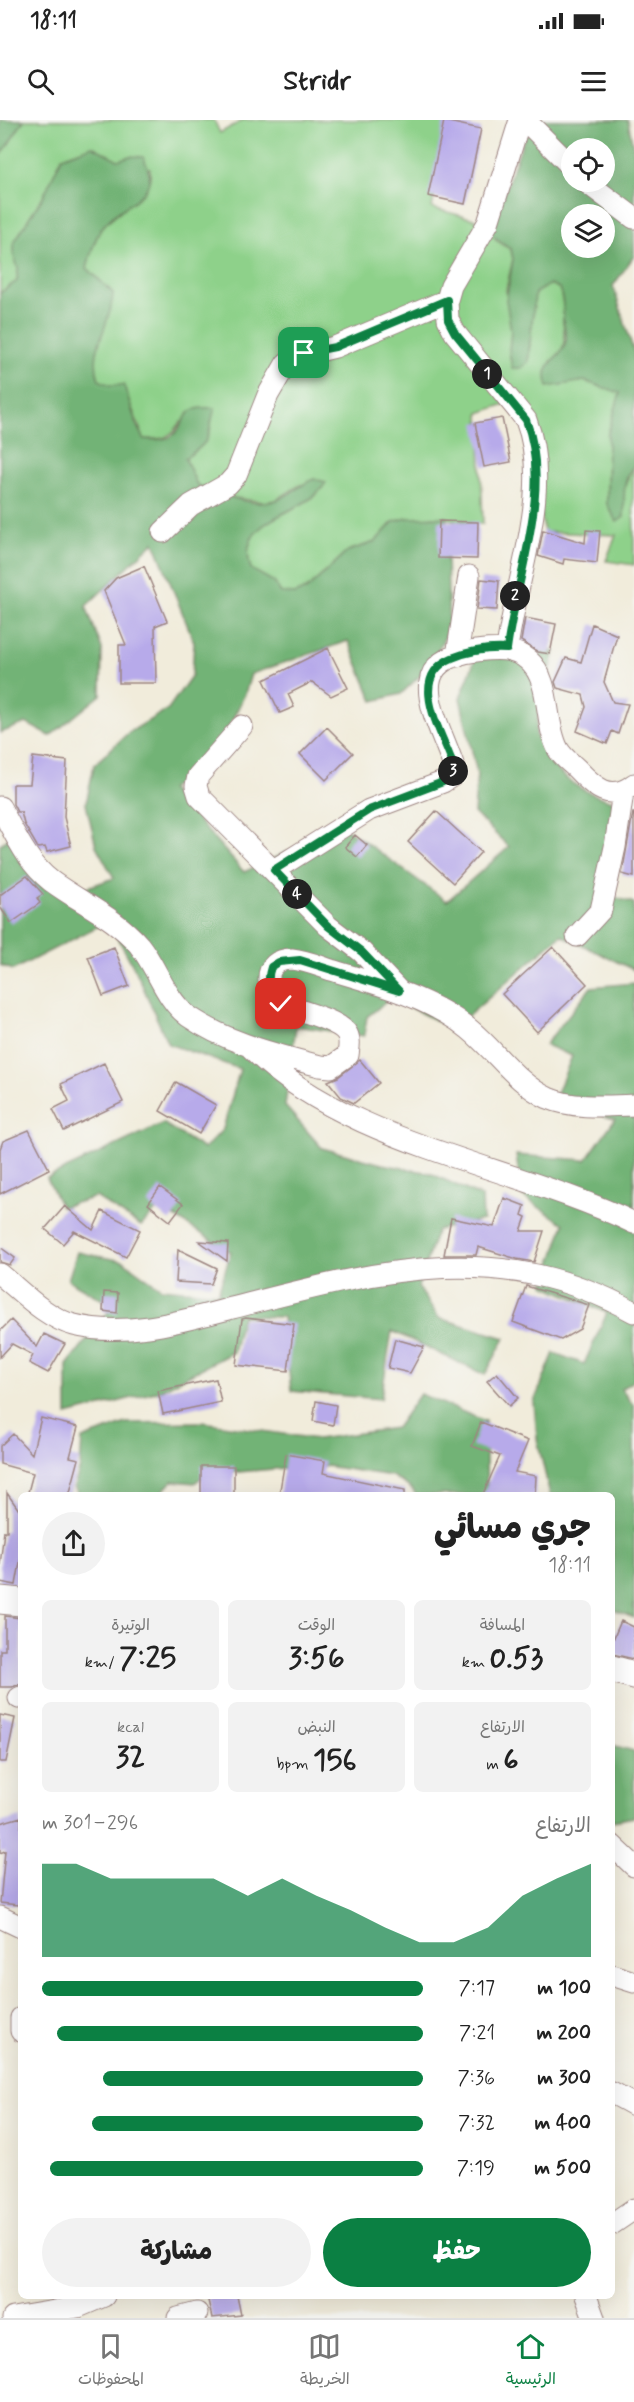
<!DOCTYPE html>
<html lang="ar">
<head>
<meta charset="utf-8">
<style>
	body { margin:0; font-family:Mynerve,"Playpen Sans Arabic",sans-serif; background:#f2f2f2; color:#222; direction:rtl; height:100vh; display:flex; flex-direction:column; font-size:22px; white-space:nowrap }
	* { box-sizing:border-box; margin:0 }
	p { font-size:20px; color:#767676 }
	.icon { flex:none; width:33px; height:33px; fill:none; stroke:currentColor; stroke-width:2; stroke-linecap:round; stroke-linejoin:round }
	.map { position:relative; flex:1; overflow:hidden; direction:ltr }
	.details { position:absolute; left:18px; top:1372px; width:597px; height:807px; display:flex; flex-direction:column; background:#fff; border-radius:9px; box-shadow:0 6px 24px #0002; direction:rtl }
	.details>* { flex:none }
	.buttons { position:absolute; left:561px; top:18px; display:grid; gap:12px }
	.buttons a { display:grid; place-items:center; width:54px; height:54px; border-radius:50%; background:#fff; box-shadow:0 6px 24px #0002; font-size:30px }
	.pin { position:absolute; display:grid; place-items:center; width:51px; height:51px; color:#fff; margin:-26px; border-radius:12px; box-shadow:0 3px 9px #0006 }
	.km { position:absolute; width:30px; height:30px; margin:-15px; border-radius:50%; background:#222; color:#fff; font-size:16px; line-height:30px; text-align:center }
	.round { display:grid; place-items:center; flex:none; width:63px; height:63px; border-radius:32px; background:#f2f2f2 }
	.overview { display:flex; align-items:center; justify-content:space-between; height:102px; padding:0 24px }
	h1 { font-size:33px; font-weight:800; line-height:45px }
	.figures { display:grid; grid-template-columns:repeat(3,1fr); gap:9px; height:102px; padding:6px 24px }
	.figures div { display:grid; align-content:center; border-radius:9px; background:#f2f2f2; text-align:center }
	.figures b { font-size:30px; font-weight:800 }
	.figures small { font-size:16px; font-weight:400 }
	.figures p { font-size:16px }
	.chart { height:168px; padding:12px 24px }
	.chart p { display:flex; justify-content:space-between }
	.chart svg { width:100%; height:108px; margin-top:6px; fill:#0b8043; opacity:.7 }
	.button { display:flex; gap:12px; margin-top:auto; padding:12px 24px }
	.button a { flex:1; height:69px; border-radius:36px; background:#0b8043; color:#fff; font-size:24px; font-weight:800; line-height:69px; text-align:center }
	.button a+a { background:#f2f2f2; color:#222 }
	ul { padding:0 24px; list-style:none; font-size:20px }
	li { display:grid; grid-template-columns:96px 72px 1fr; align-items:center; height:45px }
	li i { height:15px; border-radius:8px; background:#0b8043 }
	.status { display:flex; justify-content:space-between; align-items:center; height:42px; padding:0 30px; background:#fff; direction:ltr }
	.status svg { height:16px; fill:currentColor }
	header { display:flex; justify-content:space-between; align-items:center; height:78px; padding:0 24px; background:#fff; font-size:27px; font-weight:800 }
	.menu { display:flex; justify-content:space-around; align-items:center; height:84px; border-top:2px solid #e0e0e0; background:#fff; font-size:16px; color:#767676 }
	.menu a { display:grid; justify-items:center; gap:3px }
	.menu .active { color:#0b8043 }
	.map>svg:first-child { display:block }
	.green { fill:#8ed18a; stroke:#6c785a; stroke-width:1.5 }
	.forest { fill:#72b376; stroke:#5e6950; stroke-width:1.5; fill-rule:evenodd }
	.building { fill:#b7aaea }
	.lines { fill:none; stroke-linecap:round; stroke-linejoin:round }
	.minor-casing { stroke:#9e8683; stroke-width:23 }
	.major-casing { stroke:#9e8683; stroke-width:29 }
	.minor { stroke:#fff; stroke-width:21 }
	.major { stroke:#fff; stroke-width:27 }
	.route-casing { stroke:#fff; stroke-width:12 }
	.route { stroke:#0b8043; stroke-width:8 }
</style>
</head>
<body>
<div class="status"><b>18:11</b><svg viewBox="0 0 49 12"><path d="M0 12V9h3v3zM5 12V6h3v6zM10 12V3h3v9zM15 12V0h3v12zM26 1h20v11H26zM47 4h2v5h-2z"/></svg></div>
<header><svg class="icon" aria-label="menu" viewBox="0 0 24 24"><path d="M4 6h16M4 12h16M4 18h16"/></svg>Stridr<svg class="icon" aria-label="search" viewBox="0 0 24 24"><circle cx="10" cy="10" r="6"/><path d="M15 15l6 6"/></svg></header>
<div class="map">
<svg width="634" height="2198" viewBox="0 0 634 2198">
	<rect width="100%" height="100%" fill="#f6f6f2"/>
	<filter id="ink" filterUnits="userSpaceOnUse"><feTurbulence type="fractalNoise" baseFrequency=".0167" numOctaves="2"/><feDisplacementMap in="SourceGraphic" scale="12" xChannelSelector="R" yChannelSelector="G"/><feConvolveMatrix kernelMatrix="1 2 1 2 8 2 1 2 1" color-interpolation-filters="sRGB"/></filter>
	<filter id="wash" filterUnits="userSpaceOnUse"><feTurbulence type="fractalNoise" baseFrequency=".008" numOctaves="4" result="noise"/><feDisplacementMap in="SourceGraphic" scale="24" xChannelSelector="R" yChannelSelector="G"/><feGaussianBlur stdDeviation="1.35" result="paint"/><feColorMatrix in="noise" values="0 0 0 0 0 0 0 0 0 0 0 0 0 0 0 0 0 1.4 0 .05"/><feComposite in="paint" operator="in"/></filter>
	<g filter="url(#wash)">
		<rect width="100%" height="100%" fill="#f1ecdb"/>
		<!-- green -->
		<path class="green" d="M24,0H214L220,13L243,0H448L432,88L489,103L496,120L511,130L513,139L506,170L511,210L510,238L528,242L535,173L550,164L559,168C565,185 562,187 563,202C565,220 567,229 551,241L548,266L584,261L621,273L608,313L607,384L624,387V368L633,346L634,445L606,441L616,415L544,412L522,278L479,293L483,404L434,397L393,402L375,422L348,431L307,469L294,474L281,473L274,462L251,450C232,393 308,398 326,362L300,365L276,380L263,382L235,378L197,365L185,338C201,328 212,319 211,300L181,302C171,318 162,320 144,319L128,278L99,260L95,246V234L113,173L87,148C90,135 94,119 102,108C118,85 154,80 150,49L130,36L118,41L92,26L62,37L43,77L28,99L14,136L18,148L17,161L0,173V37Z"/>
		<!-- forest -->
		<path class="forest" d="M0,0H24L0,37Z
			M531,0H628L634,32V136L613,166L634,232V346C621,359 625,380 624,397L617,402L607,384L608,313L620,273L584,261L548,267C539,239 562,242 566,220C567,214 564,208 563,201C562,187 565,184 559,168L550,164L535,173L528,242L521,248H512L509,230L511,210L506,180L513,139L511,129L489,113ZM572,28H604V62H572ZM572,94H604V128H572Z
			M92,26L118,40L130,36L143,37C166,79 121,80 102,108C94,119 90,135 87,148L113,173C112,204 88,228 99,260L110,265H124L137,306L144,319C153,320 165,321 173,315C190,300 180,285 215,288C206,316 215,320 185,338L197,365C221,373 251,389 277,380C290,375 301,364 314,359L326,362C306,397 233,395 251,449L274,462L281,473L294,474L307,469L348,431L375,422L393,402L407,398L446,397L449,510L427,549L401,574L373,581L348,521L251,554L245,574L216,633L170,669L244,752L343,706L447,781L509,727L474,693L477,653L460,578L476,537L555,531C551,550 536,596 536,612C536,619 542,628 545,634C564,664 590,676 624,684L614,777L634,783V850L561,815L453,909L391,878L367,897L364,916L296,906L285,986L322,1028L382,1044L430,1053L482,1077L483,1100L437,1110L418,1167L439,1198L505,1218L485,1255L392,1211L381,1279L291,1271L283,1197L242,1196L233,1232L159,1271L67,1295V1245L113,1186L68,1160L77,1132L123,1141L161,1168L218,1173L231,1132L159,1087L141,1106L96,1077L61,1087L47,1058L163,1003L204,1029L223,1009L240,949L168,924L136,851L108,801L13,850L0,845V724L12,717L65,775L114,758L96,726L86,684L94,645L128,613L168,589L192,555L194,522L154,422L86,486L102,529L101,575L50,616L26,603L0,613V173L17,161L18,148L14,136V122L43,77L62,37Z
			M634,863V1260L621,1269L634,1286V1498L613,1490L612,1376L550,1375L537,1319L534,1282L554,1233L584,1244L607,1193L544,1165L564,1104L522,1076L516,1035L586,1040L615,999L553,983L572,936L545,925L591,867Z
			M420,1274L485,1301L487,1375H416L412,1369L392,1356L319,1345L204,1355L195,1363L172,1361L159,1375H79L74,1367L80,1347L82,1319L126,1303L202,1302L317,1319L396,1308Z
			M612,1625L634,1631V1697L612,1701Z"/>
		<g id="blocks">
			<!-- building -->
			<path class="building" d="M444,1L481,9L465,84L428,76Z
				M502,298L511,342L484,347L475,303Z
				M439,401L478,402L477,439L438,438Z
				M543,410L585,423L586,410L600,411L597,443L564,439L563,444L538,436Z
				M144,446L167,501L155,506L156,563H119V525H126L104,471L116,458Z
				M481,459L499,461L497,490L477,489Z
				M525,498L556,504L550,534L538,532L521,521Z
				M592,504L617,515L604,562L613,582L628,584L618,614L612,611L607,624L577,611L586,587L583,575L557,568L555,562L566,538L581,542Z
				M328,528L348,568L331,576L312,562L288,574L294,587L280,593L264,560Z
				M327,607L353,633L326,660L300,634Z
				M33,637L67,641L64,697L71,726L47,732L45,727L38,728L24,704L21,692H17L13,684V664H30Z
				M436,691L481,732L453,763L408,722Z
				M633,693H634V757L622,754Z
				M355,715L367,725L357,737L345,727Z
				M27,756L43,774L37,778L40,783L11,803L0,787V775Z
				M114,827L129,866L103,876L88,837Z
				M553,827L587,864L537,912L502,874Z
				M360,940L379,963L354,983L341,977L328,961L338,957Z
				M104,943L123,982L64,1011L53,989L69,981L61,964Z
				M176,962L216,985L199,1014L160,991Z
				M29,1010L49,1049L0,1074V1029L3,1021Z
				M160,1067L183,1084L170,1101L148,1084Z
				M504,1078L525,1086L522,1095L526,1097L521,1111H544L534,1142L517,1139L478,1127L476,1135H444L451,1098L494,1107Z
				M65,1086L93,1110L102,1091L140,1110L126,1137L74,1111L63,1124L45,1109Z
				M199,1121L228,1123L227,1141Z
				M0,1127L15,1138L10,1145L0,1142Z
				M178,1129L217,1148L211,1164L176,1162Z
				M526,1166L589,1185L580,1209L561,1220L513,1202Z
				M104,1172L118,1173L117,1193L103,1191Z
				M246,1198L294,1204L288,1251L236,1245L242,1199Z
				M11,1200L37,1227L44,1214L65,1224L48,1253L29,1243L33,1235L12,1224L0,1237V1211Z
				M395,1219L424,1227L410,1253L388,1248Z
				M497,1253L518,1278L509,1286L487,1261Z
				M216,1259L221,1282L163,1294L158,1271Z
				M316,1281L336,1285L333,1305L313,1301Z
				M41,1298L78,1307L70,1337L79,1339L69,1376H27L33,1353L0,1344V1326L13,1314L32,1334Z
				M481,1302L528,1321L515,1352L536,1356L535,1376H482L500,1336L472,1326Z
				M286,1334L325,1341L323,1353L405,1370V1376H279Z
				M201,1346H234V1376H201Z
				M7,1373L21,1393V1437L16,1465L0,1462V1445L4,1411H7Z
				M5,1496L21,1498V1564L12,1567H0V1530H5Z
				M621,1501L634,1507V1539L612,1534V1522Z
				M0,1595L15,1598L6,1642H0Z
				M21,1697V1754L18,1785L0,1783L5,1731L0,1733V1703Z
				M207,2176H237L241,2195L212,2198Z"/>
		</g>
	</g>
	<g filter="url(#ink)">
		<use href="#blocks" fill-opacity="0" stroke="#9e8683" stroke-width="1.5"/>
		<g class="lines">
			<!-- minor casing -->
			<g class="minor-casing">
				<path id="minor" d="M525,0L572,47
					M586,62L634,98
					M163,412L191,385L228,364L236,355L268,275L286,244L294,237L335,227L447,180
					M507,529C516,457 553,370 526,300L455,213L448,199L447,180L451,166L488,103L520,0
					M457,536L469,456
					M242,606L198,656L196,666L199,676L328,806L362,832L398,870
					M0,687C14,712 27,743 51,761C81,783 115,797 139,825C157,847 165,879 188,896C227,923 275,934 320,946L331,947L348,935C349,928 351,919 346,912C336,899 297,890 281,884C273,877 270,871 269,860C268,846 278,839 292,839C305,840 319,846 331,850C378,864 431,878 469,909C496,931 516,963 548,978C573,989 607,986 634,985
					M274,750L369,690L443,662L452,656L454,647C439,600 397,541 476,531C495,529 513,527 528,540C552,560 544,603 558,629C562,637 571,643 577,649C594,667 611,683 634,664
					M577,816L601,790L615,727L623,672
					M251,928C344,1023 514,1045 634,1103
					M0,1154C22,1172 46,1198 74,1205C125,1218 182,1201 232,1188C374,1152 496,1116 634,1192
					M19,1578L21,1577
					M612,1725L634,1746
					M0,1797L21,1807
					M612,1855L634,1862
					M21,1898V1911
					M612,1973L634,1985
					M612,2104L634,2089
					M586,2176L594,2198
					M13,2198L78,2187L104,2176
					M178,2198L197,2193"/>
			</g>
			<!-- major casing -->
			<g class="major-casing">
				<path id="major" d="M0,1480L21,1482
					M612,1549L634,1555"/>
			</g>
			<!-- minor -->
			<use href="#minor" class="minor"/>
			<!-- major -->
			<use href="#major" class="major"/>
		</g>
	</g>
	<g class="lines" filter="url(#ink)">
		<!-- route casing -->
		<g class="route-casing">
			<path id="route" d="M281,884C270,874 266,861 271,847L279,842L300,840L399,871L362,832L328,806L274,750L369,690L443,662L452,656L454,647C443,613 405,558 452,538C469,531 489,528 507,529C516,457 553,370 526,300L455,213L448,200L447,180L335,227L304,233"/>
		</g>
		<!-- route -->
		<use href="#route" class="route"/>
	</g>
</svg>
<div class="buttons">
<a><svg class="icon" aria-label="locate" viewBox="0 0 24 24"><circle cx="12" cy="12" r="6"/><path d="M12 2v4M12 18v4M2 12h4M18 12h4"/></svg></a>
<a><svg class="icon" aria-label="layers" viewBox="0 0 24 24"><path d="M12 4l9 5-9 5-9-5zM3 14l9 5 9-5"/></svg></a>
</div>
<div class="pin" style="left:304px;top:233px;background:#1e9e55"><svg class="icon" aria-label="arrive" viewBox="0 0 24 24"><path d="M6 21V4h12l-3 4 3 4H6"/></svg></div>
<div class="pin" style="left:281px;top:884px;background:#d93025"><svg class="icon" aria-label="check" viewBox="0 0 24 24"><path d="M5 12l5 5 9-10"/></svg></div>
<b class="km" style="left:487px;top:254px">1</b>
<b class="km" style="left:515px;top:476px">2</b>
<b class="km" style="left:453px;top:651px">3</b>
<b class="km" style="left:297px;top:774px">4</b>
<section class="details">
<div class="overview"><div><h1>جري مسائي</h1><p>18:11</p></div><a class="round"><svg class="icon" aria-label="share" viewBox="0 0 24 24"><path d="M12 15V3M7 8l5-5 5 5M5 13v7h14v-7"/></svg></a></div>
<div class="figures">
<div><p>المسافة</p><b>0.53<small> km</small></b></div>
<div><p>الوقت</p><b>3:56</b></div>
<div><p>الوتيرة</p><b>7:25<small> /km</small></b></div>
</div>
<div class="figures">
<div><p>الارتفاع</p><b>6<small> m</small></b></div>
<div><p>النبض</p><b>156<small> bpm</small></b></div>
<div><p>kcal</p><b>32</b></div>
</div>
<div class="chart"><p><span>الارتفاع</span>296–301 m</p>
<svg viewBox="0 0 160 44" preserveAspectRatio="none"><path d="M0 44V6L10 6L20 12L30 12L40 12L50 12L60 19L70 12L80 19L90 25L100 32L110 38L120 38L130 32L140 19L150 12L160 6V44z"/></svg>
</div>
<ul>
<li><b>100 m</b>7:17<i style="width:100%"></i></li>
<li><b>200 m</b>7:21<i style="width:96%"></i></li>
<li><b>300 m</b>7:36<i style="width:84%"></i></li>
<li><b>400 m</b>7:32<i style="width:87%"></i></li>
<li><b>500 m</b>7:19<i style="width:98%"></i></li>
</ul>
<div class="button"><a>حفظ</a><a>مشاركة</a></div>
</section>
</div>
<nav class="menu">
<a class="active"><svg class="icon" aria-label="home" viewBox="0 0 24 24"><path d="M3 11l9-7 9 7M6 9v11h12V9"/></svg>الرئيسية</a>
<a><svg class="icon" aria-label="map" viewBox="0 0 24 24"><path d="M3 6l6-2 6 2 6-2v14l-6 2-6-2-6 2zM9 4v14M15 6v14"/></svg>الخريطة</a>
<a><svg class="icon" aria-label="saved" viewBox="0 0 24 24"><path d="M7 4h10v16l-5-4-5 4z"/></svg>المحفوظات</a>
</nav>
</body>
</html>
